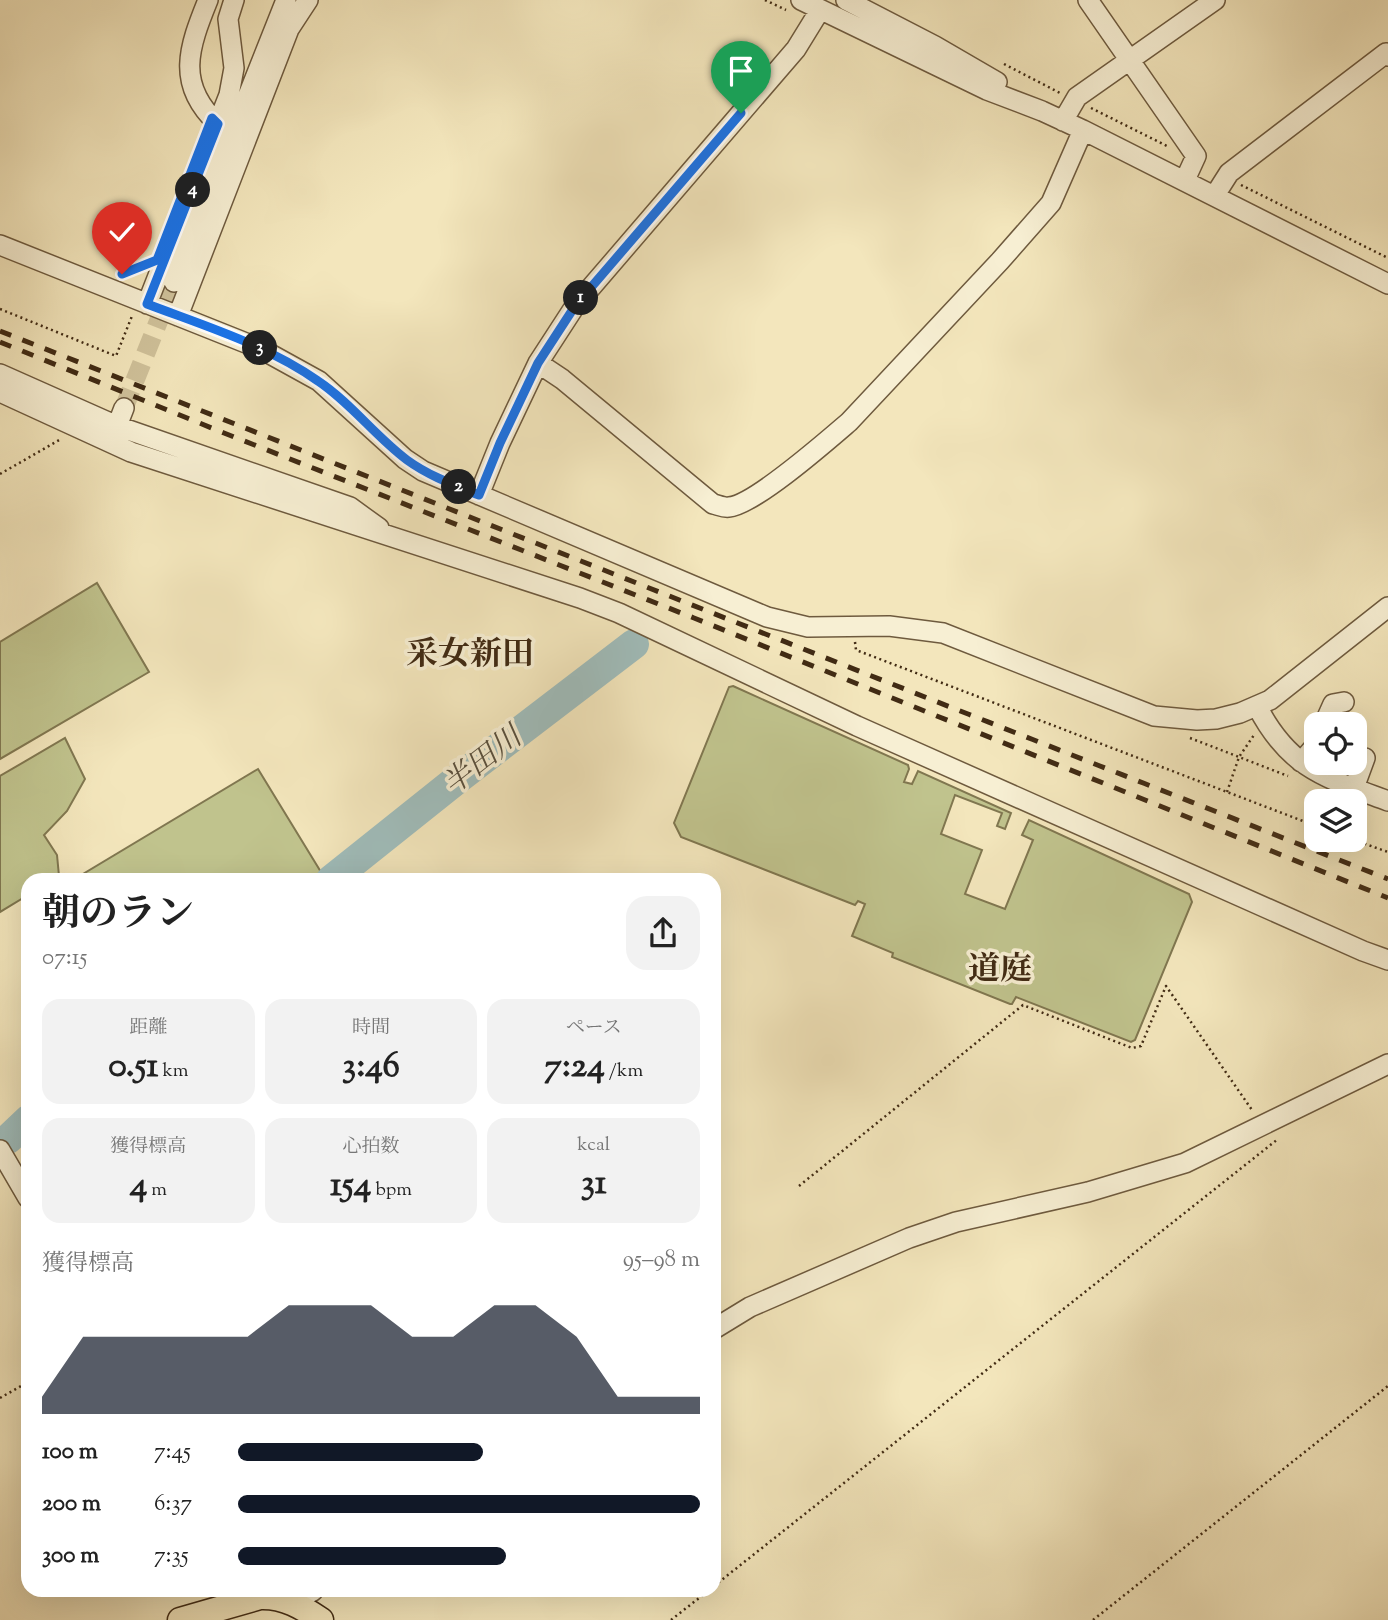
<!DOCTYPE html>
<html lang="ja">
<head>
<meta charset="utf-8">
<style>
	body { margin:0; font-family:"Sorts Mill Goudy","Noto Serif JP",serif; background:#f2f2f2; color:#222; height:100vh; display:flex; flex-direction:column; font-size:26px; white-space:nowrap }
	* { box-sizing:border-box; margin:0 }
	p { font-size:23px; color:#767676 }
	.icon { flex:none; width:38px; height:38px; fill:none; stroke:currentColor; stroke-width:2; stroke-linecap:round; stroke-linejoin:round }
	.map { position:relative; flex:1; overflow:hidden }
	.side { position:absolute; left:21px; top:873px; width:700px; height:724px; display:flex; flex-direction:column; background:#fff; border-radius:21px; box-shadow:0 7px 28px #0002 }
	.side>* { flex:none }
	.buttons { position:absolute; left:1304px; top:712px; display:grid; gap:14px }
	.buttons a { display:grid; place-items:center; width:63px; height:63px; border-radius:14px; background:#fff; box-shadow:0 7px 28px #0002; font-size:35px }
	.pin { position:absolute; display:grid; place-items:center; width:60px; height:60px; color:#fff; margin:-72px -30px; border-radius:50% 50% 50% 0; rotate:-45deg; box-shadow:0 0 7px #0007 }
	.pin .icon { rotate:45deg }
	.km { position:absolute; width:35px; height:35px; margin:-18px; border-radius:50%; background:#222; color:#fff; font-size:19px; line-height:35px; text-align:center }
	.round { display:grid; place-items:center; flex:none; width:74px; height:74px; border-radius:21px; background:#f2f2f2 }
	.head { display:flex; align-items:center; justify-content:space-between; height:119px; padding:0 21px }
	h1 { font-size:38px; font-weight:700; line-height:52px }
	.metrics { display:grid; grid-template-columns:repeat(3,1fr); gap:10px; height:119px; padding:7px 21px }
	.metrics div { display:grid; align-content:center; border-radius:18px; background:#f2f2f2; text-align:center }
	.metrics b { font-size:35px; font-weight:700 }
	.metrics small { font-size:19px; font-weight:400 }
	.metrics p { font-size:19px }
	.chart { height:196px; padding:14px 21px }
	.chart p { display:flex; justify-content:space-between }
	.chart svg { width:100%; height:126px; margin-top:7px; fill:#111827; opacity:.7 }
	ul { padding:0 21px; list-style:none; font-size:23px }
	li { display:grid; grid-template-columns:112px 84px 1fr; align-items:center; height:52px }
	li i { height:18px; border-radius:9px; background:#111827 }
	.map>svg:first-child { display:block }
	.green { fill:#c0c38d; stroke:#807750; stroke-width:2 }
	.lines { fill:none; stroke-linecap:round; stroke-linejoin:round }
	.river { stroke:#a0bdbb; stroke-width:30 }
	.minor-tunnel { stroke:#cfc19a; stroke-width:19; stroke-dasharray:19 10; stroke-linecap:butt }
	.minor-casing { stroke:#6e5a3e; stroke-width:22 }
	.major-casing { stroke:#412b14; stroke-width:27 }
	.path { stroke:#412b14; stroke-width:2.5; stroke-dasharray:2 3.5; stroke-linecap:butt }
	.minor { stroke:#f7efd3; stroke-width:19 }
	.major { stroke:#f3e6bc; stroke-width:24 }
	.rail { stroke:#412b14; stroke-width:5; stroke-dasharray:12 12; stroke-linecap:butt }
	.route-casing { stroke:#fff; stroke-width:14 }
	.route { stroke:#1a73e8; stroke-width:9 }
	.labels { text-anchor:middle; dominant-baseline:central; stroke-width:7; stroke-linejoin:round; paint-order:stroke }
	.water-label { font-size:30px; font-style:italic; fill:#59503e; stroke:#f7efd3 }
	.quarter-label { font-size:32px; font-weight:bold; fill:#412b14; stroke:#f7efd3 }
</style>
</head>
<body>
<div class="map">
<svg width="1388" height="1620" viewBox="0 0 1388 1620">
	<rect width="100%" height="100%" fill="#f3e6bc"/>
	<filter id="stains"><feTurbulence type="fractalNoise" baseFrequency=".00286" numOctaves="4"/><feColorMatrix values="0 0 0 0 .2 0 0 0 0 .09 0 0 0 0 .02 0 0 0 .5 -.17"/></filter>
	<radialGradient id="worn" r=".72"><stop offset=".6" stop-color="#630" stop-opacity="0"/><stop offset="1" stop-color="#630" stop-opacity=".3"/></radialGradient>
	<!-- green -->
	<path class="green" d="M97,583L149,672L0,759V642Z
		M733,686L908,765L909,769L904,782L912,784L918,771L1011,813L1005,829L997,826L1002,813L955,795L941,834L982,850L965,894L1005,909L1033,840L1022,835L1029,820L1189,894L1192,902L1135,1040L1131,1042L1016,997L1012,1004H1010L892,957L893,953L852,936L865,904L858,901L855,905L681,837L674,823L729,687Z
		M65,738L85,779L67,811L44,835L57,855L59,876L51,880H28V895L0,912V776Z
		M258,769L324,877L320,880H73Z"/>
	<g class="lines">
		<!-- river -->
		<path class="river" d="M331,880L455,781L634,644
			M8,1139L28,1120"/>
		<!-- minor-tunnel -->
		<path class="minor-tunnel" d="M124,408L174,282"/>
		<!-- minor casing -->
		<g class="minor-casing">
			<path id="minor" d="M208,0C189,47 175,84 218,124
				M801,0L987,90L1042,111L1083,130L1388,284
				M846,0L935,46L997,82
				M1088,0L1196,156L1185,180
				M1063,121L1077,97L1215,0
				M1215,195L1229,173L1386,53L1388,56
				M0,245L261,349L319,381L405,459L423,471L767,617L808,627L889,626L943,633L1154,716L1197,720L1216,719L1240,713L1270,700L1388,607
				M174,282L286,0
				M147,304L229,95L234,68L228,19L234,0
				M178,316L289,29L308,0
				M538,363L562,379L713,504C718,505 724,508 729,507C754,505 828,440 849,422L1000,261L1051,203L1083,130
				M0,374L117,426L350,507L379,528
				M0,392L131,452L580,598L619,613L857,726L1363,951L1388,960
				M117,426L124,408
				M479,495L500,443L538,363L575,306L796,49L820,10
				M1257,706C1289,769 1326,778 1388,801
				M1324,724L1333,704L1344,702
				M1301,762L1316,745
				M1354,788L1365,758
				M0,1150L28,1198
				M714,1329L750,1307L909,1238L956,1222L1088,1192L1185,1163L1388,1064
				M293,1602L313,1591"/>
		</g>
		<!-- major casing -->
		<g class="major-casing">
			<path id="major" d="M180,1620L260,1597C284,1596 302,1607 321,1620"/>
		</g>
		<!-- path -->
		<path class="path" d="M765,0L786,10
			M1004,64L1060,93
			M1091,108L1167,146
			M1241,185L1388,258
			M122,274L142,267
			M0,309L116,356L132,316
			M0,474L61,439
			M855,642L856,650L1316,826
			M1190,738L1288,776
			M1227,792L1239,757L1254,735
			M1354,840L1388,852
			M799,1186L1023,1005L1132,1048L1141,1046L1166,986L1252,1110
			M0,1398L28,1382
			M714,1586L1278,1139
			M671,1620L708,1591
			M1093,1620L1388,1386"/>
		<!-- minor -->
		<use href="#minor" class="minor"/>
		<!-- major -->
		<use href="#major" class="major"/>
		<!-- rail -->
		<path class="rail" d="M0,331C463,514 925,698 1388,879
			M0,342L224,433L694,618L1388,898"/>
	</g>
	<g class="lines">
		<!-- route casing -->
		<g class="route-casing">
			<path id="route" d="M122,274L157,260L212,118L218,124L147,304C205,326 267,345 318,381C351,403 375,436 407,460C429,476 454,485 479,495L500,443L538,363L575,306L741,113"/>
		</g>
		<!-- route -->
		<use href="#route" class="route"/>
	</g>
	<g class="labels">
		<!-- water labels -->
		<g class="water-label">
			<text transform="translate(483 762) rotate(-38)">半田川</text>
		</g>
		<!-- quarter labels -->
		<g class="quarter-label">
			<text x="470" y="656">采女新田</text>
			<text x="1000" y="971">道庭</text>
		</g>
	</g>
	<rect width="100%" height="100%" filter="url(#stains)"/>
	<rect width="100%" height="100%" fill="url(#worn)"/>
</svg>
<div class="buttons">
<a><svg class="icon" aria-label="locate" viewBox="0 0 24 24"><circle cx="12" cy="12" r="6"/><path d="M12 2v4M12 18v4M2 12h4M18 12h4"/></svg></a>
<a><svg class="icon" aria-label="layers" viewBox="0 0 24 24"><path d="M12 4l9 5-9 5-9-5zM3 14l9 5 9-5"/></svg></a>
</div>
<div class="pin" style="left:741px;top:113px;background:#1e9e55"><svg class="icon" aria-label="arrive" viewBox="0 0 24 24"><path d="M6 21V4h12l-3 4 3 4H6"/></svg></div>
<div class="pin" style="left:122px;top:274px;background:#d93025"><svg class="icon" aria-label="check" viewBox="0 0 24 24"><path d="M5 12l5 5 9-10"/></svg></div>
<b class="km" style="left:581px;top:298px">1</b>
<b class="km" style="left:459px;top:487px">2</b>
<b class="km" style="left:260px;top:348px">3</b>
<b class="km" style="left:193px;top:190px">4</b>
<section class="side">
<div class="head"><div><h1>朝のラン</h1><p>07:15</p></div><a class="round"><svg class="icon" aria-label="share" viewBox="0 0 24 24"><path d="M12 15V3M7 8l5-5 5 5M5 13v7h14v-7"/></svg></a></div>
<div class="metrics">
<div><p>距離</p><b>0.51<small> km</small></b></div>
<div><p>時間</p><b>3:46</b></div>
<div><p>ペース</p><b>7:24<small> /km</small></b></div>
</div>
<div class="metrics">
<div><p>獲得標高</p><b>4<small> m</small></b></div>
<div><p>心拍数</p><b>154<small> bpm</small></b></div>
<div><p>kcal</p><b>31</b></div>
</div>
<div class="chart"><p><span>獲得標高</span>95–98 m</p>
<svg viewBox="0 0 160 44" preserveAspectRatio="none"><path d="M0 44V38L10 17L20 17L30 17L40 17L50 17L60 6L70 6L80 6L90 17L100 17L110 6L120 6L130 17L140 38L150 38L160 38V44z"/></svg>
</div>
<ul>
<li><b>100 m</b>7:45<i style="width:53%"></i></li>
<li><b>200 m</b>6:37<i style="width:100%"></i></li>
<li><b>300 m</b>7:35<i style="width:58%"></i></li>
</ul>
</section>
</div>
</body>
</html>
